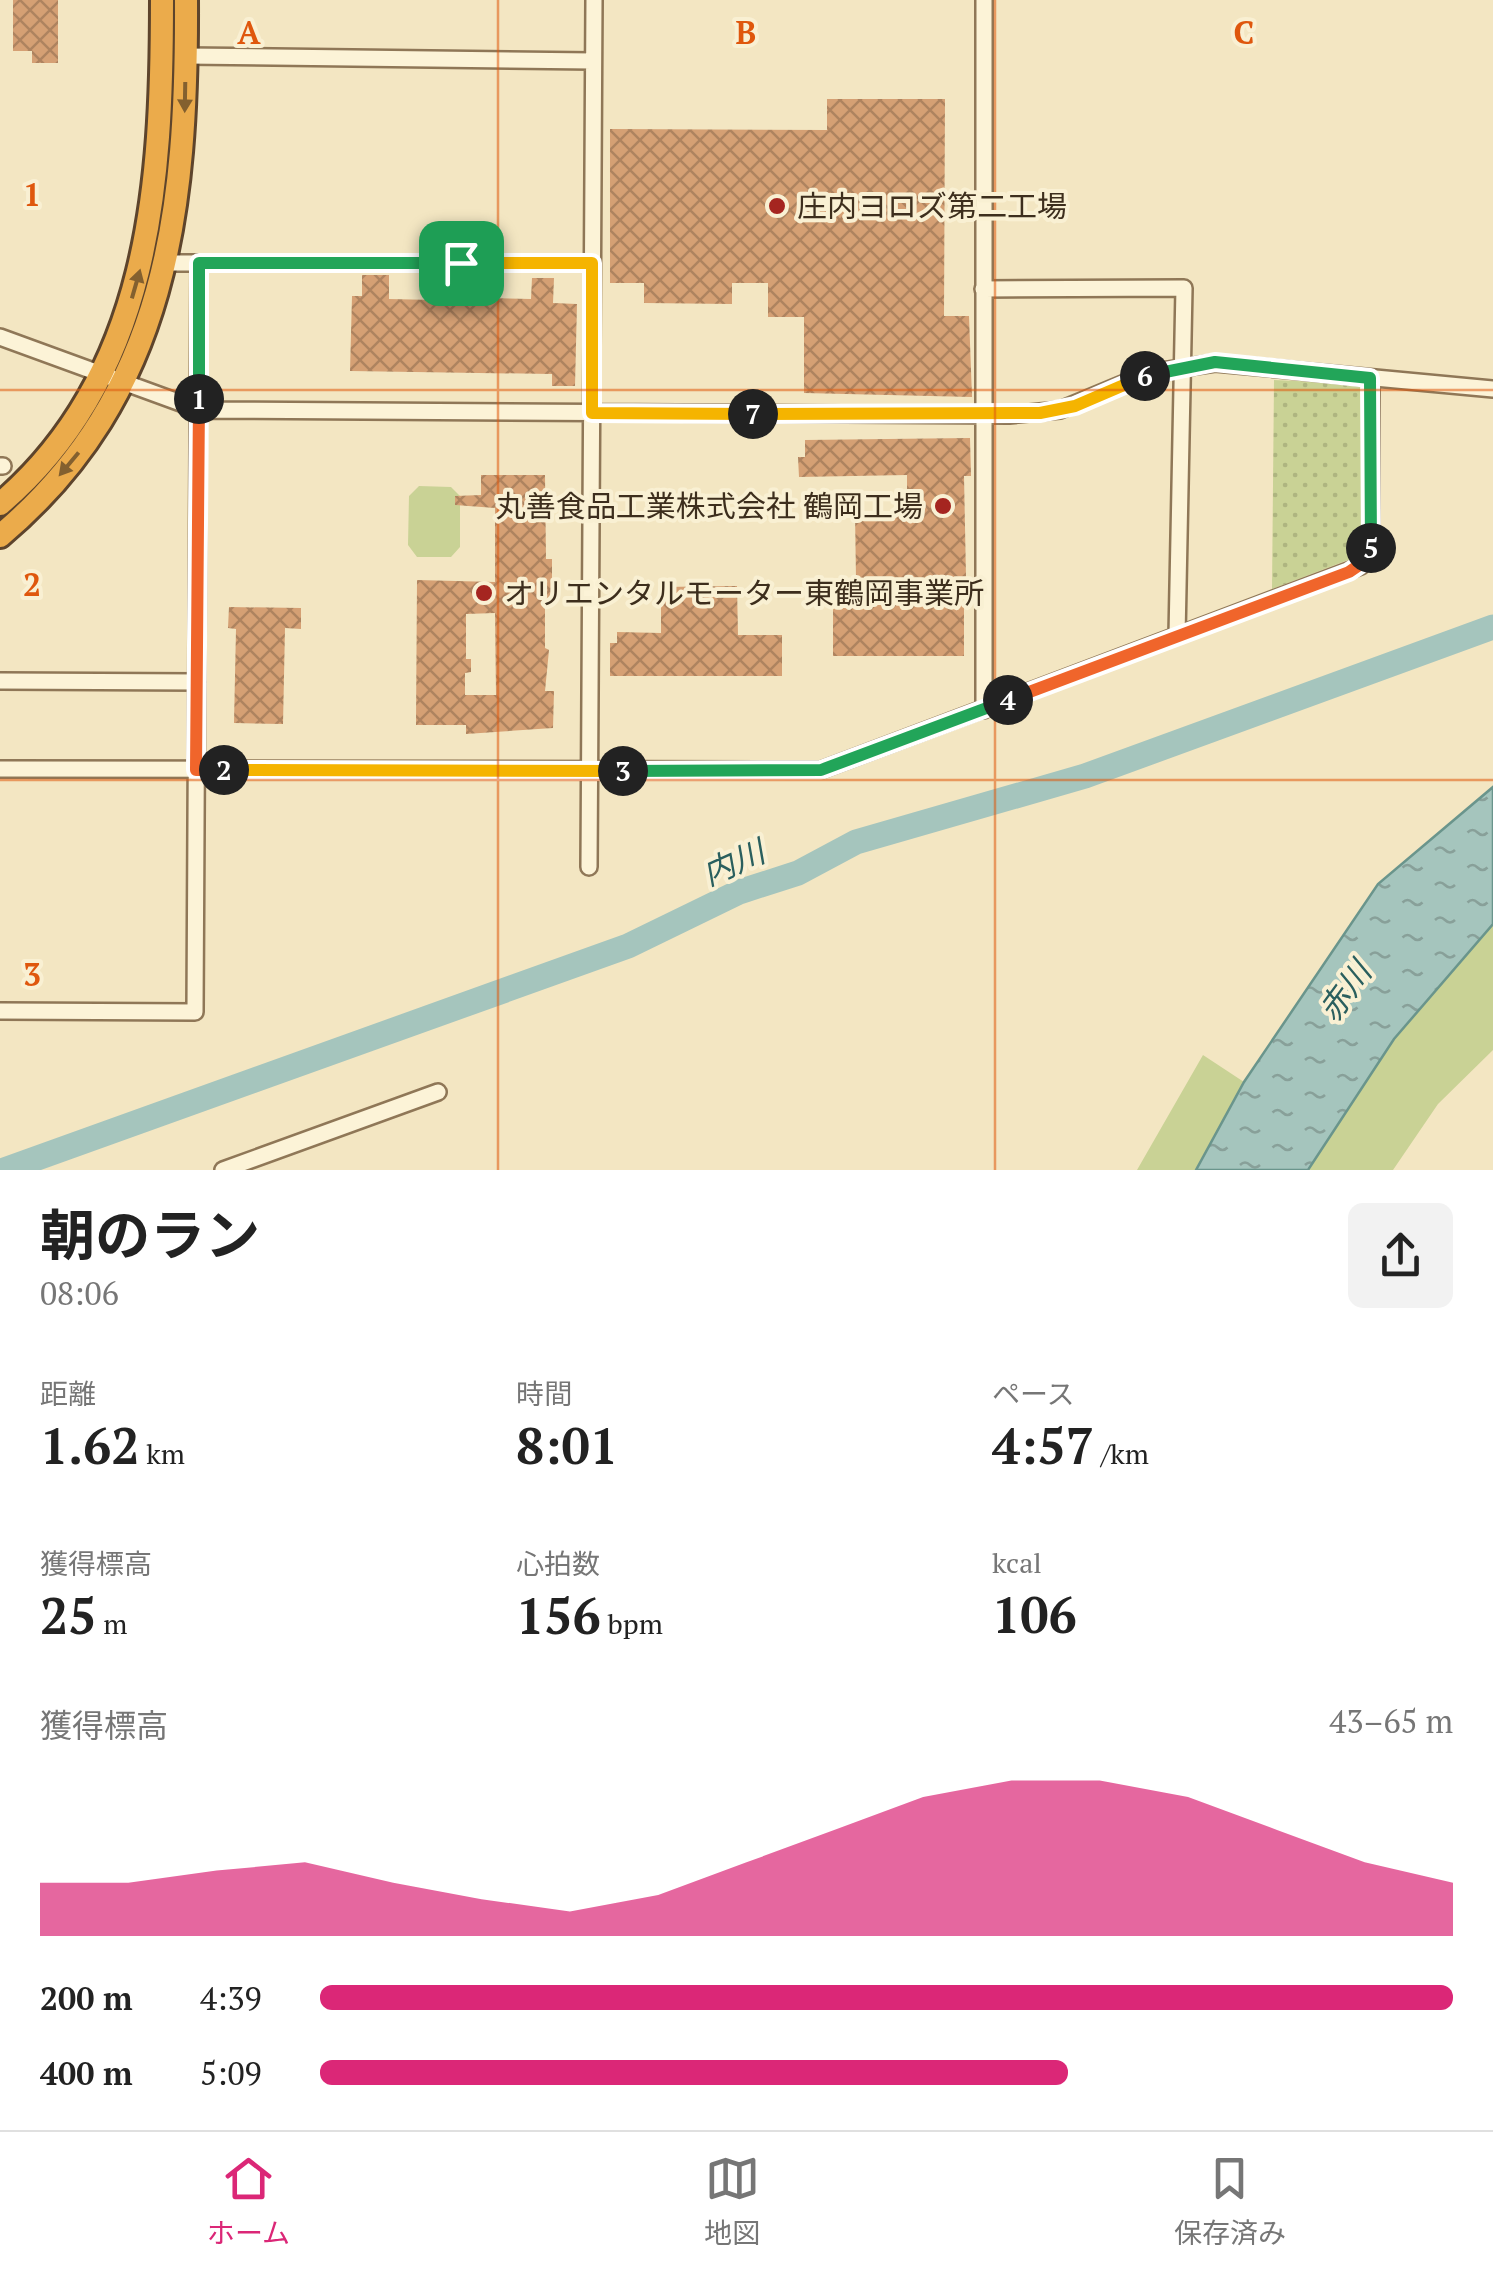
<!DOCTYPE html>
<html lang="ja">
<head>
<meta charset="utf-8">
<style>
	body { margin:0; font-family:"PT Serif","Noto Sans JP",serif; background:#f2f2f2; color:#222; height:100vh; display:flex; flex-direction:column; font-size:38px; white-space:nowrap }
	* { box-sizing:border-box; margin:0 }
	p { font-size:32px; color:#767676 }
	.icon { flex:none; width:55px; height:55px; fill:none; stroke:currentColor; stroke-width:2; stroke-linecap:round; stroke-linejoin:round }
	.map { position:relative; height:1170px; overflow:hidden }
	.panel { display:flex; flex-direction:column; background:#fff; flex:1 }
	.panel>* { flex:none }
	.pin { position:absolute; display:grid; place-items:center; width:85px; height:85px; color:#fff; margin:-42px; border-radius:20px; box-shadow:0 5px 15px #0006 }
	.km { position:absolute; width:50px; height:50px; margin:-25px; border-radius:50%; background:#222; color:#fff; font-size:28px; line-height:50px; text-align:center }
	.round { display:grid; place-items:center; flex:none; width:105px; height:105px; border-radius:15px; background:#f2f2f2 }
	.summary { display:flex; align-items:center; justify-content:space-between; height:170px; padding:0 40px }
	h1 { font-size:55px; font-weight:700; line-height:75px }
	.stats { display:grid; grid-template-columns:repeat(3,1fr); gap:15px; height:170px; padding:10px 40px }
	.stats div { display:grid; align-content:center }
	.stats b { font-size:50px; font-weight:700 }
	.stats small { font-size:28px; font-weight:400 }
	.stats p { font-size:28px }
	.chart { height:280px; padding:20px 40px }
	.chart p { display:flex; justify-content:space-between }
	.chart svg { width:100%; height:180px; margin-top:10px; fill:#db2777; opacity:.7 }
	ul { padding:0 40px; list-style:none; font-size:32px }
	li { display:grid; grid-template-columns:160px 120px 1fr; align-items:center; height:75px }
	li i { height:25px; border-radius:12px; background:#db2777 }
	.menu { display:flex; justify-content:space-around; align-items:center; height:140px; border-top:2px solid #e0e0e0; background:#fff; font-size:28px; color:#767676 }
	.menu a { display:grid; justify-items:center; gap:5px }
	.menu .active { color:#db2777 }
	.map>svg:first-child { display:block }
	.green { fill:#c9d295 }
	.park { fill:url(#park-dots) }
	.water { fill:url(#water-ripples); stroke:#6a958c; stroke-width:2.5 }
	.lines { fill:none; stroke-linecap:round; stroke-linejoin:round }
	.river { stroke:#a5c5bd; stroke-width:25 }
	.building { fill:url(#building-cross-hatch); fill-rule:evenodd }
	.minor-casing { stroke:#8f7757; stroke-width:20 }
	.highway-casing { stroke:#5d442c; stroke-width:28 }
	.minor { stroke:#fcf3d7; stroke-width:15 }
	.highway { stroke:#ebab4b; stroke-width:22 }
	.oneway { fill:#83602f }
	.split-1-casing { stroke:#fff; stroke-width:20 }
	.split-2-casing { stroke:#fff; stroke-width:20 }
	.split-3-casing { stroke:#fff; stroke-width:20 }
	.split-4-casing { stroke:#fff; stroke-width:20 }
	.split-5-casing { stroke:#fff; stroke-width:20 }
	.split-6-casing { stroke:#fff; stroke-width:20 }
	.split-7-casing { stroke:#fff; stroke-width:20 }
	.split-8-casing { stroke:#fff; stroke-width:20 }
	.split-1 { stroke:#22a559; stroke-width:12 }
	.split-2 { stroke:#f0652b; stroke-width:12 }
	.split-3 { stroke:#f5b400; stroke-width:12 }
	.split-4 { stroke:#22a559; stroke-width:12 }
	.split-5 { stroke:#f0652b; stroke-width:12 }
	.split-6 { stroke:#22a559; stroke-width:12 }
	.split-7 { stroke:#f5b400; stroke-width:12 }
	.split-8 { stroke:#f5b400; stroke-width:12 }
	.grid { fill:none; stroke:#df570d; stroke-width:2.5; stroke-opacity:0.55 }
	.poi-dot { fill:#a52520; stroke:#f9f0d3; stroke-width:4 }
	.labels { text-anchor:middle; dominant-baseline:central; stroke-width:8; stroke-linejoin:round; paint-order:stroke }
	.poi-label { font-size:30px; fill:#3d2e1d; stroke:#f9f0d3; text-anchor:start }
	.water-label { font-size:32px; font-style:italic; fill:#2a5f5e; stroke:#f9f0d3 }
	.grid-label { font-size:32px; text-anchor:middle; font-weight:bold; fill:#df570d; stroke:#f9f0d3; stroke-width:8; stroke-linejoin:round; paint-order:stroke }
</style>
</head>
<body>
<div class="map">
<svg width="1493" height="1170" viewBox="0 0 1493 1170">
	<defs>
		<pattern id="park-dots" width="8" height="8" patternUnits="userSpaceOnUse" patternTransform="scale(2.5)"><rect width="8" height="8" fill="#c9d295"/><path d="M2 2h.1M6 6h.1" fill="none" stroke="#aeb580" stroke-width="1.8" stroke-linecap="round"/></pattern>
		<pattern id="water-ripples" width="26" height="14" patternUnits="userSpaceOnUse" patternTransform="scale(2.5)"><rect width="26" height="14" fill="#a5c5bd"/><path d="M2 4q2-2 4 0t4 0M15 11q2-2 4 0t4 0" fill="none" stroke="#88a099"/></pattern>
		<pattern id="building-cross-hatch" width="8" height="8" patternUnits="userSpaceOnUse" patternTransform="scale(2.5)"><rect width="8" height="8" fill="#d5a074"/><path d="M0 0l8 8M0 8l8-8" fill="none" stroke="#ae835f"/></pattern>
	</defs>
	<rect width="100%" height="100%" fill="#f3e6c2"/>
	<!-- green -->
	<path class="green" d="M419,486L451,487L460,496V547L451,557H417L408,545L409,496Z
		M1493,924V1050L1438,1104L1393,1170H1308L1394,1039Z
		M1203,1055L1244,1082L1196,1170H1137Z"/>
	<!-- park -->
	<path class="park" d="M1274,380L1363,384L1361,555L1272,589Z"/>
	<!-- water -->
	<path class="water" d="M1493,787V924L1394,1039L1308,1170H1196L1244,1082L1378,884Z"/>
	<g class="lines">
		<!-- river -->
		<path class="river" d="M4,1170L628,946L739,892L798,873L856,842L1085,776L1493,627"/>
	</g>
	<!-- building -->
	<path class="building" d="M13,0H58V63H32V51H13Z
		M827,99H945L944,316H969L972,397L804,393V317H768V283H732V304L644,303V283H610V129L827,130Z
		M362,275H389V299L434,300V276L484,277L483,298L531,299L532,278H554L553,303L577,304L575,386H552V374L350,371L352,296H362Z
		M970,438L971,476H964L966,577L856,579L855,512L921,511V489L907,490V475L799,477L798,457H805V440Z
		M481,475H545L546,559H552V605H545V648L549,650L545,691H554L553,728L466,734V725H416L417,580L495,582V508L455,505V496L481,495ZM495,613L496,695H465V673L471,672V659H466V614Z
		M737,586L738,635H782V676H610V643H617V632L661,633V587Z
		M833,604L964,605V656H833Z
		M229,607L301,608V629L285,628L283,724L234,723L236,629L228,628Z"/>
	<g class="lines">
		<!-- minor casing -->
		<g class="minor-casing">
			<path id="minor" d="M186,56L592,61
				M167,263H592
				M983,289L1184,288L1177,636
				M0,337L200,410L1009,415L1060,410L1149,373L1215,363L1493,389
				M0,466H3
				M0,681L197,682
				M984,710V0
				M0,769L821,770L1361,566L1371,553V378
				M589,867L594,0
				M0,1011L195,1012L199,263
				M223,1170L438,1092"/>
		</g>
		<!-- highway casing -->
		<g class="highway-casing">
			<path id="highway" d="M0,504C151,376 162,183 162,0
				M0,536C169,394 187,206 186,0"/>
		</g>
		<!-- minor -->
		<use href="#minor" class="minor"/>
		<!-- highway -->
		<use href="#highway" class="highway"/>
	</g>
	<!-- one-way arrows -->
	<defs><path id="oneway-solid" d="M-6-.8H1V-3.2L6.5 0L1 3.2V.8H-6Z" transform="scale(2.5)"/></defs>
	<g class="oneway">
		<use href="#oneway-solid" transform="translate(185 97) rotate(91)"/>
		<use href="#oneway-solid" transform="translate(136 284) rotate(-74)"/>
		<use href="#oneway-solid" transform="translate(69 464) rotate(130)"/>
	</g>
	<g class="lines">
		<!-- split-1 casing -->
		<g class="split-1-casing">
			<path id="split-1" d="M199,399V263H461"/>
		</g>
		<!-- split-2 casing -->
		<g class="split-2-casing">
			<path id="split-2" d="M199,399L196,770H224"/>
		</g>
		<!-- split-3 casing -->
		<g class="split-3-casing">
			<path id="split-3" d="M224,770L623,771"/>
		</g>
		<!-- split-4 casing -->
		<g class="split-4-casing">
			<path id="split-4" d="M623,771L821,770L1008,700"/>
		</g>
		<!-- split-5 casing -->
		<g class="split-5-casing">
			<path id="split-5" d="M1008,700L1349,572L1368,559L1371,548"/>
		</g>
		<!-- split-6 casing -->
		<g class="split-6-casing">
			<path id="split-6" d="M1145,376L1215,362L1370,378L1371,548"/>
		</g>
		<!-- split-7 casing -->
		<g class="split-7-casing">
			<path id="split-7" d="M753,414L1040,413L1075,406L1145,376"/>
		</g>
		<!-- split-8 casing -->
		<g class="split-8-casing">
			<path id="split-8" d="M461,263H592V413L753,414"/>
		</g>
		<!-- split-1 -->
		<use href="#split-1" class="split-1"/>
		<!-- split-2 -->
		<use href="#split-2" class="split-2"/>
		<!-- split-3 -->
		<use href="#split-3" class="split-3"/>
		<!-- split-4 -->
		<use href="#split-4" class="split-4"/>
		<!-- split-5 -->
		<use href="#split-5" class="split-5"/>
		<!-- split-6 -->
		<use href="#split-6" class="split-6"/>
		<!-- split-7 -->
		<use href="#split-7" class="split-7"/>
		<!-- split-8 -->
		<use href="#split-8" class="split-8"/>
	</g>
	<!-- grid -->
	<path class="grid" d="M498,0V1170M995,0V1170M0,390H1493M0,780H1493"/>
	<!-- markers -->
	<g class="poi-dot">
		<circle cx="777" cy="206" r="10"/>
		<circle cx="943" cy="506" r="10"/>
		<circle cx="484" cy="593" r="10"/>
	</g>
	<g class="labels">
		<!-- poi labels -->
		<g class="poi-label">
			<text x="797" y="206">庄内ヨロズ第二工場</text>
			<text x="923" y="506" text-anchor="end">丸善食品工業株式会社 鶴岡工場</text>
			<text x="504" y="593">オリエンタルモーター東鶴岡事業所</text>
		</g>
		<!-- water labels -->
		<g class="water-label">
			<text transform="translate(733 862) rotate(-24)">内川</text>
			<text transform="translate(1344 991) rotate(-54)">赤川</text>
		</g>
	</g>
	<g class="grid-label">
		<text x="249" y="44">A</text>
		<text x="746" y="44">B</text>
		<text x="1244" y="44">C</text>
		<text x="32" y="206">1</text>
		<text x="32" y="596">2</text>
		<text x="32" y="986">3</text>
	</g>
</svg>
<div class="pin" style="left:461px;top:263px;background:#1e9e55"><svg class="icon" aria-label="arrive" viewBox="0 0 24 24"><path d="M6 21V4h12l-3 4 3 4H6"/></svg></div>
<b class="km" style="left:199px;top:399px">1</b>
<b class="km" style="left:224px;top:770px">2</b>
<b class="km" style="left:623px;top:771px">3</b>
<b class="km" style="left:1008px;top:700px">4</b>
<b class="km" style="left:1371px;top:548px">5</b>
<b class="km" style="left:1145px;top:376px">6</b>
<b class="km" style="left:753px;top:414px">7</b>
</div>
<section class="panel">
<div class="summary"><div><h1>朝のラン</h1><p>08:06</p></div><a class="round"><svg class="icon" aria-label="share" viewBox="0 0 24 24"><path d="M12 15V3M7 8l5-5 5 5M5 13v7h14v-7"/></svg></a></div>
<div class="stats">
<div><p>距離</p><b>1.62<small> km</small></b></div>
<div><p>時間</p><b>8:01</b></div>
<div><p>ペース</p><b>4:57<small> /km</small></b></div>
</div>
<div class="stats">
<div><p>獲得標高</p><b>25<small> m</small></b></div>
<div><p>心拍数</p><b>156<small> bpm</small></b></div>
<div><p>kcal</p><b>106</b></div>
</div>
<div class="chart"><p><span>獲得標高</span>43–65 m</p>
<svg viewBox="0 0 160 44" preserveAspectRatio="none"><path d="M0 44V31L10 31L20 28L30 26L40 31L50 35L60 38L70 34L80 26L90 18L100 10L110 6L120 6L130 10L140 18L150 26L160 31V44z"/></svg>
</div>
<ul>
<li><b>200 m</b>4:39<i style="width:100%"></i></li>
<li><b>400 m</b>5:09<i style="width:66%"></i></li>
</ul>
</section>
<nav class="menu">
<a class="active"><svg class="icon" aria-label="home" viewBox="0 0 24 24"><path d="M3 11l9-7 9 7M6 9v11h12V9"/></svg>ホーム</a>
<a><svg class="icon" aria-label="map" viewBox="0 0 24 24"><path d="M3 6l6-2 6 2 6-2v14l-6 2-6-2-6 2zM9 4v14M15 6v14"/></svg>地図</a>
<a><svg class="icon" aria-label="saved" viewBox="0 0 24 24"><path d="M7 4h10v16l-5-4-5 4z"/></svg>保存済み</a>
</nav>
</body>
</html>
